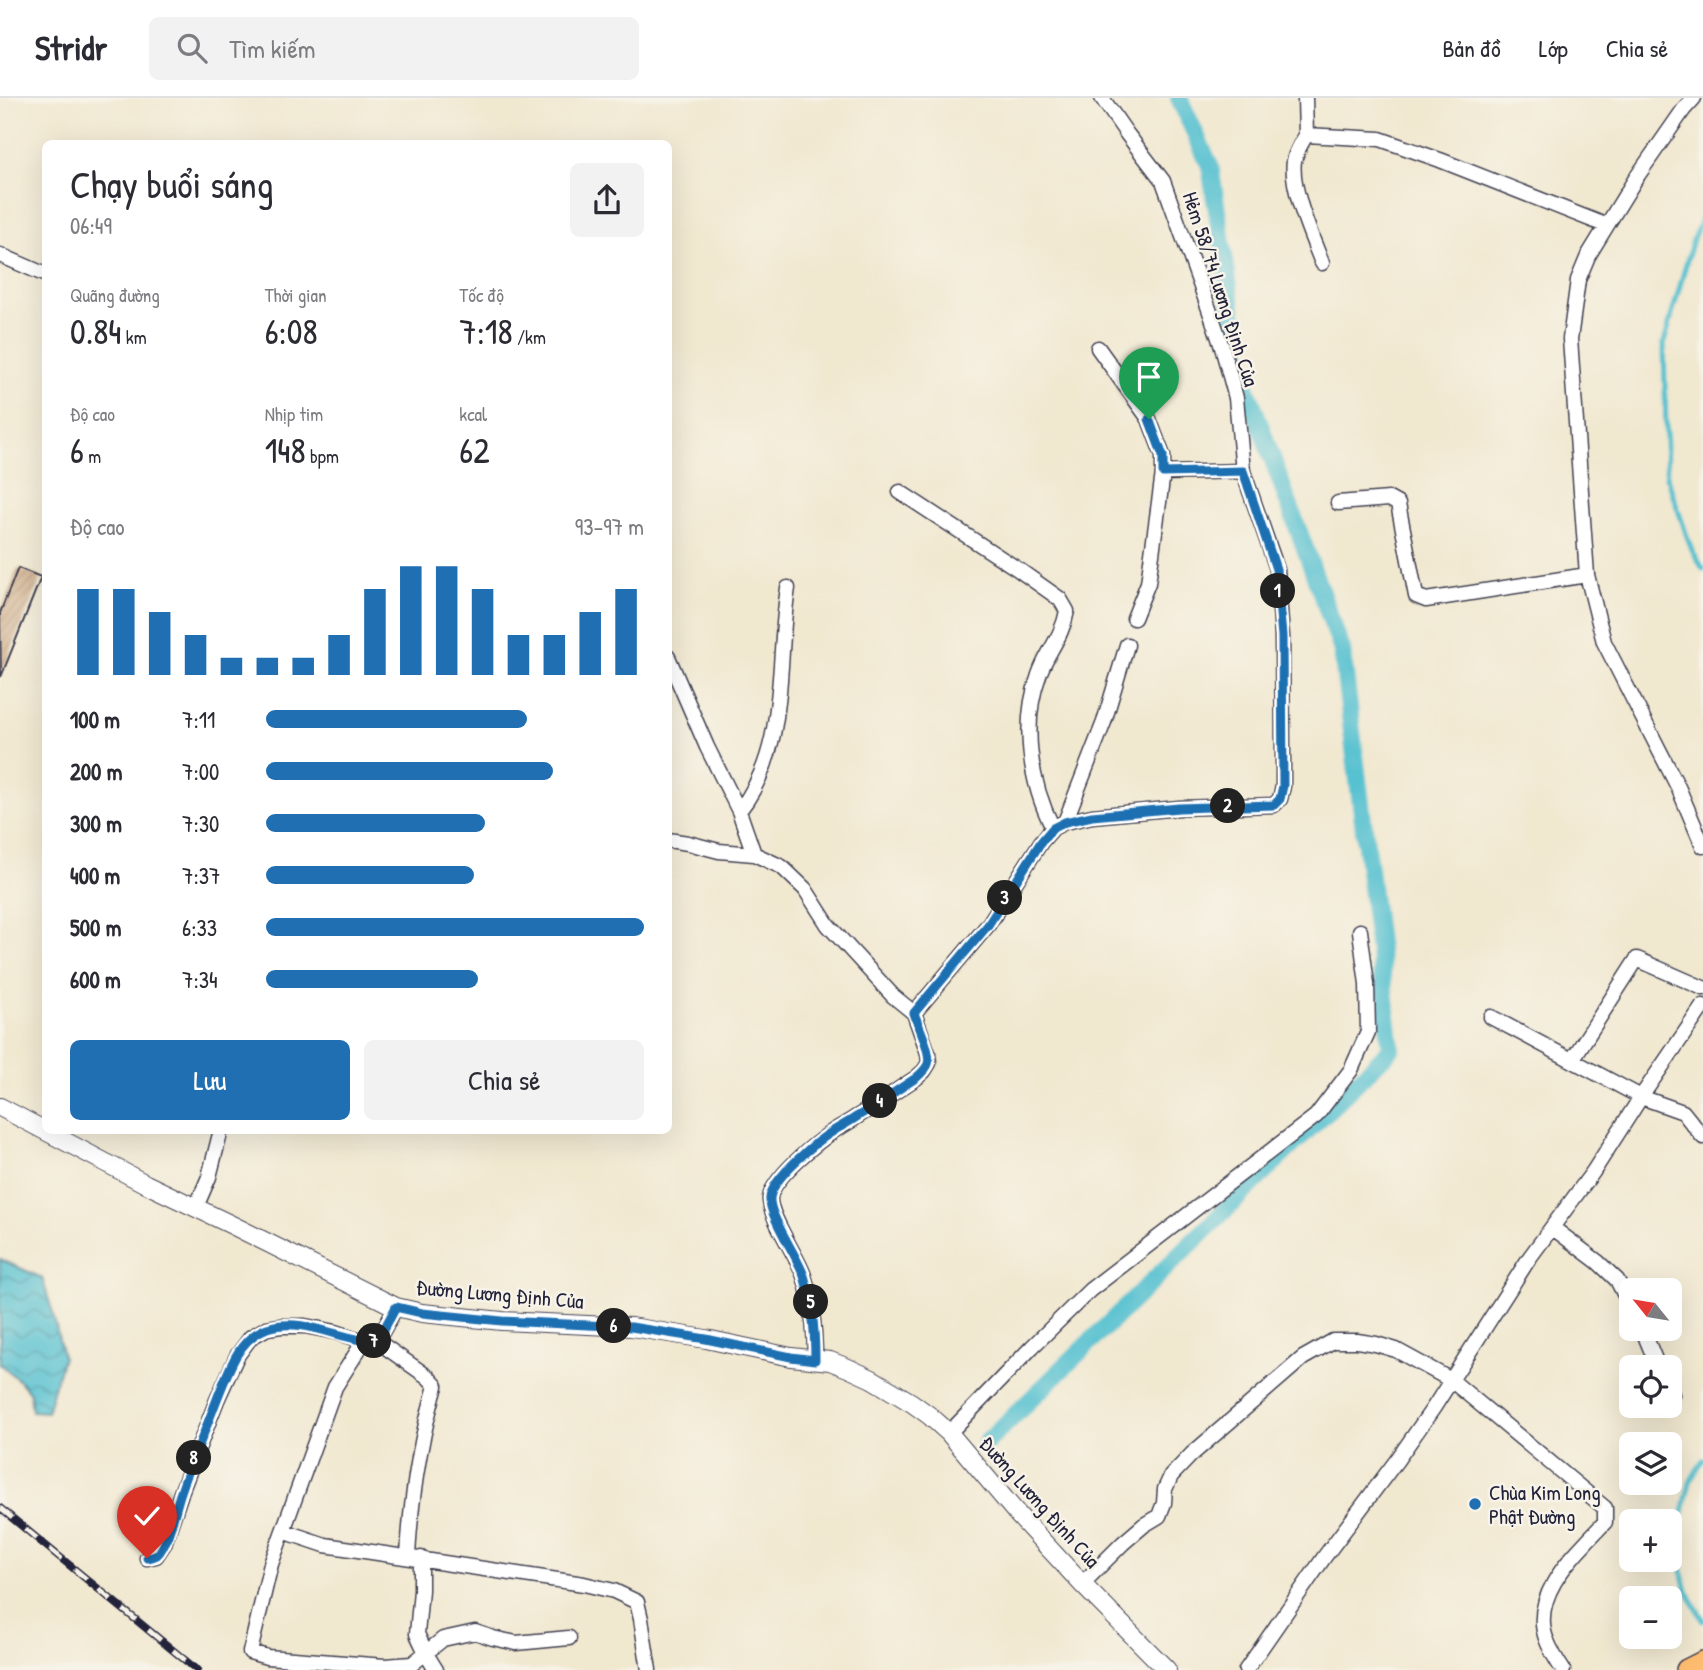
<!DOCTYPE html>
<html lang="vi">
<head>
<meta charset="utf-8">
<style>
	body { margin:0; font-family:"Patrick Hand",sans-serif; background:#f2f2f3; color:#2b2b33; height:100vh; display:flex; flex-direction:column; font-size:26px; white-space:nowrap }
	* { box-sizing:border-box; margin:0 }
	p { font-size:23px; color:#7c7c81 }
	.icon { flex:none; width:38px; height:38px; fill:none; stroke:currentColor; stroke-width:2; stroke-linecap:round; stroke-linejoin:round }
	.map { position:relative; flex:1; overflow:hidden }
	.side { position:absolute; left:42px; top:42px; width:630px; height:994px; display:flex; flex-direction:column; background:#fff; border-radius:10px; box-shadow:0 7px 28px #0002 }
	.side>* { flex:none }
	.needle { width:46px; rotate:300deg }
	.buttons { position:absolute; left:1619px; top:1180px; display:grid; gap:14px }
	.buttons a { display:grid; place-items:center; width:63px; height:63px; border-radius:10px; background:#fff; box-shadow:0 7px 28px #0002; font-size:35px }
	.pin { position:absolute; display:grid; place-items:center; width:60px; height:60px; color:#fff; margin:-72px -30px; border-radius:50% 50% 50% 0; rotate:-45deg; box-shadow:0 0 7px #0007 }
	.pin .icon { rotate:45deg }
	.km { position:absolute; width:35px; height:35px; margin:-18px; border-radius:50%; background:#222; color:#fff; font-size:19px; line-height:35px; text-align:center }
	.round { display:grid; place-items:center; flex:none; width:74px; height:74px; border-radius:10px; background:#f2f2f3 }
	.head { display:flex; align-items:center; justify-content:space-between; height:119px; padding:0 28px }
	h1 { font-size:38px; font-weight:600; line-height:52px }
	.figures { display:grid; grid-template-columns:repeat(3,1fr); gap:10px; height:119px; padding:7px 28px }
	.figures div { display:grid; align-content:center }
	.figures b { font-size:35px; font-weight:600 }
	.figures small { font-size:19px; font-weight:400 }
	.figures p { font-size:19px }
	.chart { height:196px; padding:14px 28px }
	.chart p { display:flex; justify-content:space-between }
	.chart svg { width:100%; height:126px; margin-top:7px; stroke:#1f6fb2; stroke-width:6 }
	.action { display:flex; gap:14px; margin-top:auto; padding:14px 28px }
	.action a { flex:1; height:80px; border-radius:10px; background:#1f6fb2; color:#fff; font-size:28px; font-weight:600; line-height:80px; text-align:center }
	.action a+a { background:#f2f2f3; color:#2b2b33 }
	ul { padding:0 28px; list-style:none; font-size:23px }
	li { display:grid; grid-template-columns:112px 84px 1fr; align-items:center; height:52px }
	li i { height:18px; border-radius:9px; background:#1f6fb2 }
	header { display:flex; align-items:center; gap:42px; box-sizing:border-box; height:98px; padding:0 35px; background:#fff; border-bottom:2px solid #e1e1e2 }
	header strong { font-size:33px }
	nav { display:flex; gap:38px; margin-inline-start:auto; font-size:24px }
	.search { width:490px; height:63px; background:#f2f2f3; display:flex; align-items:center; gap:18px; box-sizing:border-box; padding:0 24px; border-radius:10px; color:#7c7c81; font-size:26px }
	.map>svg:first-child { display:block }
	.water { fill:url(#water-waves); stroke:#3c7286; stroke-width:2 }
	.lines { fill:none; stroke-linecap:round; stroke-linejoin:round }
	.stream { stroke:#56c1d0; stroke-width:5 }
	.canal { stroke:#56c1d0; stroke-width:18 }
	.building { fill:url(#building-hatch) }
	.minor-casing { stroke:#414051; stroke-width:17 }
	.tertiary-casing { stroke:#414051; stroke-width:20 }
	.primary-casing { stroke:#414051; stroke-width:24 }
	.minor { stroke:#fff; stroke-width:14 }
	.tertiary { stroke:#fff; stroke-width:18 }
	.primary { stroke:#febc70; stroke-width:21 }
	.rail-casing { stroke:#22223b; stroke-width:8 }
	.rail { stroke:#f7f3e8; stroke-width:5; stroke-dasharray:16; stroke-linecap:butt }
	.route-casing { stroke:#fff; stroke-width:14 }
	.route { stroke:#1f6fb2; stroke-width:9 }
	.poi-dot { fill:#1f6fb2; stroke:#f7f3e8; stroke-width:2.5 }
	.labels { text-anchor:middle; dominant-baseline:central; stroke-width:5; stroke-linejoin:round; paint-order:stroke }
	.street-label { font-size:21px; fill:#22223b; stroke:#f7f3e8 }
	.poi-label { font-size:21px; fill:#22223b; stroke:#f7f3e8; text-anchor:start }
</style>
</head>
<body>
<header>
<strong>Stridr</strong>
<div class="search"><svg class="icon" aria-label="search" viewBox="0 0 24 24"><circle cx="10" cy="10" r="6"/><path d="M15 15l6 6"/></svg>Tìm kiếm</div>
<nav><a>Bản đồ</a><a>Lớp</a><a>Chia sẻ</a></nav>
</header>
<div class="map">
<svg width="1703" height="1572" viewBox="0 0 1703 1572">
	<defs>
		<pattern id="water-waves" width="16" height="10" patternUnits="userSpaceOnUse" patternTransform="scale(1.75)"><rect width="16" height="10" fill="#56c1d0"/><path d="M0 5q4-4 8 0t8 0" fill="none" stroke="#479caa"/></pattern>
		<pattern id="building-hatch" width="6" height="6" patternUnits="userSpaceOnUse" patternTransform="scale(1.75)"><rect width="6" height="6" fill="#d0ac88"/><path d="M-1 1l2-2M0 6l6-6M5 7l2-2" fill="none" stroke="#a88c70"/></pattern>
	</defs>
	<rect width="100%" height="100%" fill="#f7f3e8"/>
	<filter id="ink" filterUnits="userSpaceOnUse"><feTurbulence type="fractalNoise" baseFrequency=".0143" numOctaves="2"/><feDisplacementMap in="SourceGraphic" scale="14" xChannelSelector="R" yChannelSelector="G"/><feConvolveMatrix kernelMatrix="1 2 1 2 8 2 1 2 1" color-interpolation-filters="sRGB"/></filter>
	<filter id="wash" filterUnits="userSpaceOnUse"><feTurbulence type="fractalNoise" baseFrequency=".00686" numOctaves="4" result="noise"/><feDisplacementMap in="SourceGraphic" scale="28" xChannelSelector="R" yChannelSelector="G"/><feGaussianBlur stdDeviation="1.57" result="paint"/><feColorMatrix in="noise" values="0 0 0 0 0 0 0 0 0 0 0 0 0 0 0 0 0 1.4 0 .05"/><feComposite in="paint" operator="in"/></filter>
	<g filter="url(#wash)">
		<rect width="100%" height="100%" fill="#f1e8d0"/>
		<!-- water -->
		<path class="water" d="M0,1161L42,1180L52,1212L63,1259L47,1314L32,1313L30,1295L21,1284L0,1266Z"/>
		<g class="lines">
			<!-- stream -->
			<path class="stream" d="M1703,117L1693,141L1664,245L1667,379L1691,450L1703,471
				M1703,1362L1690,1384L1681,1422L1679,1461L1687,1493L1703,1522"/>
			<!-- canal -->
			<path class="canal" d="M986,1345L1391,951L1342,552L1243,280L1210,68L1179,0"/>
		</g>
		<g id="blocks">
			<!-- building -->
			<path class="building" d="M18,470L41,479L1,579L0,515Z"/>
		</g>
	</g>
	<g filter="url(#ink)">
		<use href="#blocks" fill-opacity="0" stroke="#414051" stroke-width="2"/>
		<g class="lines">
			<!-- minor casing -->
			<g class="minor-casing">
				<path id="minor" d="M1305,0L1306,37L1380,41L1440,62L1605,127
					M1694,0L1684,11L1636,80L1588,158L1578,182L1570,241L1587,477L1604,544L1678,689L1703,748
					M1306,37C1301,46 1296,53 1294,63C1290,90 1312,139 1322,165
					M0,157L46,177
					M1098,250L1149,321L1163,358V375L1148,485L1134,520
					M1163,375L1243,373
					M900,394L1019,472L1060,501L1067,513C1062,540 1047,553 1039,577C1021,626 1030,685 1053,730
					M1338,405L1389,401L1398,406L1416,498L1426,502L1587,477
					M668,559L707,649L739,713L754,756L782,769L805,791L828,827L893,898L914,915L928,955L929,965L924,973L916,980C897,992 878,1006 858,1018C851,1023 843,1027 835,1032C818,1043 772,1080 770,1100C768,1117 798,1159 804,1178C813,1206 815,1233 815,1262
					M739,713C789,650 776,565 788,490
					M1065,724L1104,624L1127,547
					M668,742L688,745L719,753L754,756
					M914,915L988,827L1041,744L1053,730L1065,724L1092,718L1179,710L1274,707L1280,701L1283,688V657L1282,538L1277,471L1243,373L1236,300L1222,249L1209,211L1163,83L1127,36L1102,0
					M1491,919L1641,999L1683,1014L1703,1039
					M1572,962L1637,861L1703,890
					M196,1109L209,1079L221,1032
					M1553,1130L1598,1164L1617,1182L1631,1209
					M1642,1230L1658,1269
					M377,1243L428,1279L436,1288C419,1345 411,1399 408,1458
					M1670,1292L1672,1297
					M949,1335L1032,1249L1090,1192L1316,1018L1351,972L1368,934L1367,886L1360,833
					M283,1433L335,1289L364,1243H377L396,1209
					M147,1460L156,1458L164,1446L182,1392L217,1302L237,1258L251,1239L267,1230L281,1228H305L336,1234L364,1243
					M421,1460V1492L417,1536L428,1559L436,1572
					M1082,1486L1123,1445L1144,1427L1159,1418L1164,1405L1165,1391L1171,1378L1192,1356L1303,1260L1333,1243H1357L1376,1246L1396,1252L1451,1282L1605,1410V1424C1577,1454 1528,1497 1547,1543C1551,1553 1557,1563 1563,1572
					M569,1540L516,1545L493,1540L475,1534L443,1541L412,1566L385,1568L267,1559L250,1554L271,1466L283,1433L325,1447L584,1486L614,1493L637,1504L641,1521L649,1572
					M1246,1572L1325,1458L1397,1362L1434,1309L1530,1159L1593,1074L1641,999L1703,908"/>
			</g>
			<!-- tertiary casing -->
			<g class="tertiary-casing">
				<path id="tertiary" d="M0,1009L146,1086L234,1128L396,1209L422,1215L502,1223L631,1229L706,1241L791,1259L830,1263L848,1270L872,1281L912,1305L930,1318L949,1335L1019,1418L1082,1486L1167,1572"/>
			</g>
			<!-- primary casing -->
			<g class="primary-casing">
				<path id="primary" d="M1687,1572L1703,1564"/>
			</g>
			<!-- minor -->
			<use href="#minor" class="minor"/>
			<!-- tertiary -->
			<use href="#tertiary" class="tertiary"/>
			<!-- primary -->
			<use href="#primary" class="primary"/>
			<!-- rail casing -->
			<g class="rail-casing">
				<path id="rail" d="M0,1410L197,1572"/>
			</g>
			<!-- rail -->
			<use href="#rail" class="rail"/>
		</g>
	</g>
	<g class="lines" filter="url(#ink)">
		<!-- route casing -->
		<g class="route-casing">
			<path id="route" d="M147,1460C149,1460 155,1458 157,1457C168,1447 175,1412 180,1397C187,1374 198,1351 207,1327C216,1305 224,1280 236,1258C243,1246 254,1235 267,1230C304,1218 342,1243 377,1244L396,1209L422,1215L502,1223L631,1229L706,1241L791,1259L815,1262C815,1233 813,1206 804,1178C798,1159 768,1117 770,1100C772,1080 818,1042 835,1032C843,1027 851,1023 858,1018C878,1006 897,992 916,980C920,976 926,972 928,966C932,955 918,927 914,915L988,827L1041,744L1053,730L1065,724L1092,718L1179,710L1274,707L1280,701L1283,688L1282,538L1276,471L1243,373L1163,375V358L1149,321"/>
		</g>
		<!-- route -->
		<use href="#route" class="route"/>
	</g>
	<!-- markers -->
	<circle class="poi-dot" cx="1475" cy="1406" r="7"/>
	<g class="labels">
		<!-- street labels -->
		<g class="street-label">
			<text transform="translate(1221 191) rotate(72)">Hẻm 58/74 Lương Định Của</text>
			<text transform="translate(500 1196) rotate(5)">Đường Lương Định Của</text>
			<text transform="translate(1040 1404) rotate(48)">Đường Lương Định Của</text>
		</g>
		<!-- poi labels -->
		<g class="poi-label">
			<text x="1489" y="1394">Chùa Kim Long<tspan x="1489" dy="24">Phật Đường</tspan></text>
		</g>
	</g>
</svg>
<div class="buttons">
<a><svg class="needle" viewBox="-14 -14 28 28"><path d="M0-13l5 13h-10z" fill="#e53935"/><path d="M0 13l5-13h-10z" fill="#7c7c81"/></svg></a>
<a><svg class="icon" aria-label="locate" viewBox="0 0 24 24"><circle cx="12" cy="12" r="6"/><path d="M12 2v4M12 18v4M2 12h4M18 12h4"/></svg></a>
<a><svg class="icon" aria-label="layers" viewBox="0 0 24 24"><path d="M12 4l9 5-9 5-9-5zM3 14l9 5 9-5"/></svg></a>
<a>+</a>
<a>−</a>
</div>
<div class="pin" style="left:1149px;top:321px;background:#1e9e55"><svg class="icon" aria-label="arrive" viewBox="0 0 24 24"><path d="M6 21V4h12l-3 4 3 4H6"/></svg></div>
<div class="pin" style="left:147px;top:1460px;background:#d93025"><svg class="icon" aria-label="check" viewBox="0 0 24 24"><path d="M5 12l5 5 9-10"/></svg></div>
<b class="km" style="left:1278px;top:493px">1</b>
<b class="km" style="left:1228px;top:708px">2</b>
<b class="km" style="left:1005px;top:800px">3</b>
<b class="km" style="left:880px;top:1003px">4</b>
<b class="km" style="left:811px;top:1204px">5</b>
<b class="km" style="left:614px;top:1228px">6</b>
<b class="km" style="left:374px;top:1243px">7</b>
<b class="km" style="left:194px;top:1360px">8</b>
<section class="side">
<div class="head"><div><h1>Chạy buổi sáng</h1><p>06:49</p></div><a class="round"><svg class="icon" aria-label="share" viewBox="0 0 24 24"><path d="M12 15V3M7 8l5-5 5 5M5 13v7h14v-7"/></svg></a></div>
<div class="figures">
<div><p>Quãng đường</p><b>0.84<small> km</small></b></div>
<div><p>Thời gian</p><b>6:08</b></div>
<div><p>Tốc độ</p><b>7:18<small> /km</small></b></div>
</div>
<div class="figures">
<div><p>Độ cao</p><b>6<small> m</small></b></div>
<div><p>Nhịp tim</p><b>148<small> bpm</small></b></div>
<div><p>kcal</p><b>62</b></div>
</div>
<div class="chart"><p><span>Độ cao</span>93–97 m</p>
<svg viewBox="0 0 160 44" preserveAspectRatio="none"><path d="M5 44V14M15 44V14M25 44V22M35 44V30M45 44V38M55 44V38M65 44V38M75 44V30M85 44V14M95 44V6M105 44V6M115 44V14M125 44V30M135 44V30M145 44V22M155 44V14"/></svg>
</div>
<ul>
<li><b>100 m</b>7:11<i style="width:69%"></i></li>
<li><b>200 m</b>7:00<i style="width:76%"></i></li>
<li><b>300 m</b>7:30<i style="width:58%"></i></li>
<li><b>400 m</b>7:37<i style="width:55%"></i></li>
<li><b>500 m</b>6:33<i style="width:100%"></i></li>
<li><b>600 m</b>7:34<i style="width:56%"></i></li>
</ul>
<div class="action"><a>Lưu</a><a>Chia sẻ</a></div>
</section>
</div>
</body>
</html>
